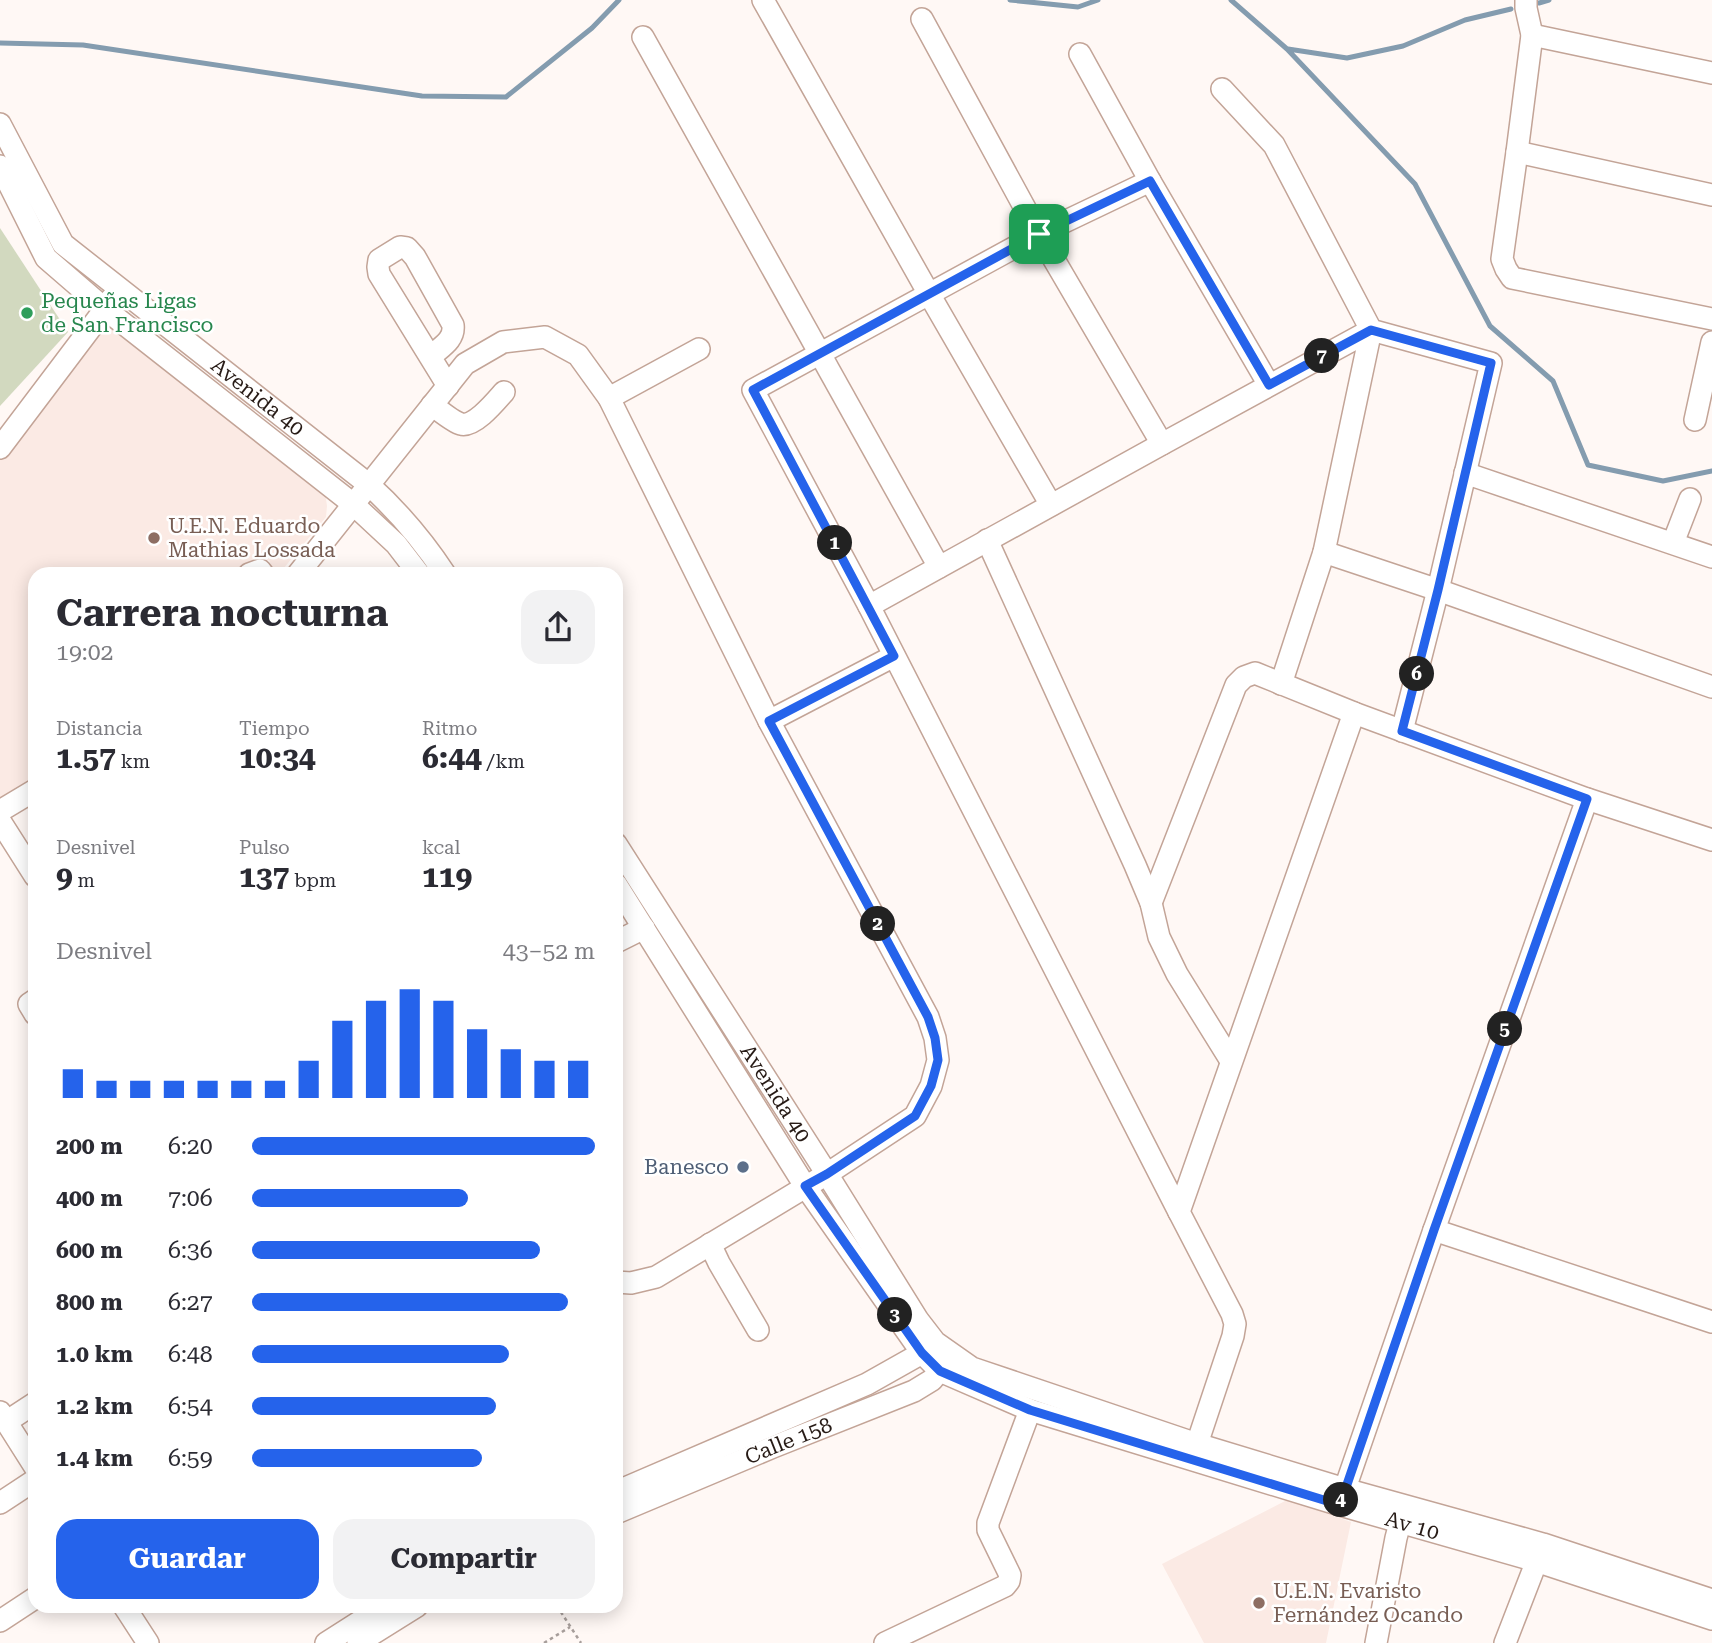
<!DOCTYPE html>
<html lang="es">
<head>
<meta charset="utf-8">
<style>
	body { margin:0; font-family:"Roboto Serif",serif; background:#f2f2f3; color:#2b2b33; height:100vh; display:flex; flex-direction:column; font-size:26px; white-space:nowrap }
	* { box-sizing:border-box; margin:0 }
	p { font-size:23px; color:#7c7c81 }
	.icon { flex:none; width:38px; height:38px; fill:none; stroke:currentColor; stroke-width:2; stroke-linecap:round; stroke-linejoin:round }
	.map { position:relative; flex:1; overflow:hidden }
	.details { position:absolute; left:28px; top:567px; width:595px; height:1046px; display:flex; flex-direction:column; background:#fff; border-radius:21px; box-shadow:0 4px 18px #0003 }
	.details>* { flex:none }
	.pin { position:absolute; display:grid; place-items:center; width:60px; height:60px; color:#fff; margin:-30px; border-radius:14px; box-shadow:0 4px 10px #0006 }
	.km { position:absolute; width:35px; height:35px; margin:-18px; border-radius:50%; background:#222; color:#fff; font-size:19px; line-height:35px; text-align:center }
	.round { display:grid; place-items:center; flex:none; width:74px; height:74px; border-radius:21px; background:#f2f2f3 }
	.summary { display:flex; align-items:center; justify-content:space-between; height:119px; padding:0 28px }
	h1 { font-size:38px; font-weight:700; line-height:52px }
	.figures { display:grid; grid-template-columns:repeat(3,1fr); gap:10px; height:119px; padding:7px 28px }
	.figures div { display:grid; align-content:center }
	.figures b { font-size:30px; font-weight:700 }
	.figures small { font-size:19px; font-weight:400 }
	.figures p { font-size:19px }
	.chart { height:196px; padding:14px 28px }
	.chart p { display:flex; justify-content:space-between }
	.chart svg { width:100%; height:126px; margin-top:7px; stroke:#2563eb; stroke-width:6 }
	.action { display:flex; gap:14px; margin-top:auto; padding:14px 28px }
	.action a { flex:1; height:80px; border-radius:21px; background:#2563eb; color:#fff; font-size:28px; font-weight:700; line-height:80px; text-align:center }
	.action a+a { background:#f2f2f3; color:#2b2b33 }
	ul { padding:0 28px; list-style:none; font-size:23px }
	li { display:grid; grid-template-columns:112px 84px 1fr; align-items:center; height:52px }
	li i { height:18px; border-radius:9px; background:#2563eb }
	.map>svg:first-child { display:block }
	.built { fill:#fbeae4 }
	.green { fill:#d2d9bf }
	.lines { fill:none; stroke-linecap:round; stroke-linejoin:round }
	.stream { stroke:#849caf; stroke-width:5 }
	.minor-casing { stroke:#c3a497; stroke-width:24 }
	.path { stroke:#a79e9b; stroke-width:2.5; stroke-dasharray:3.5 3.5; stroke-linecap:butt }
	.minor { stroke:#fff; stroke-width:21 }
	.route-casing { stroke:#fff; stroke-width:14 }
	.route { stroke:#2563eb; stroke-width:9 }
	.leisure-dot { fill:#2e9e5b; stroke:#fff; stroke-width:2.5 }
	.education-dot { fill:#8d6e63; stroke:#fff; stroke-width:2.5 }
	.service-dot { fill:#5c6f8a; stroke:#fff; stroke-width:2.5 }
	.labels { text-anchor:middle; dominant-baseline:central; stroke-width:5; stroke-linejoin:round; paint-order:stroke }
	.leisure-label { font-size:21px; fill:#27864d; stroke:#fff; text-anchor:start }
	.street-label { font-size:21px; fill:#271b16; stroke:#fff }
	.education-label { font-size:21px; fill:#785e54; stroke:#fff; text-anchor:start }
	.service-label { font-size:21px; fill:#4e5e75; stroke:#fff; text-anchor:end }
</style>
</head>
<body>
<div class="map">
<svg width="1712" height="1643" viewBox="0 0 1712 1643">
	<rect width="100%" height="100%" fill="#fff8f5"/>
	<!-- built -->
	<path class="built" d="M105,309L325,492L327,506L326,517L279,574H275L269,560L227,574H35V777L8,794L0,801V448Z
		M1287,1500L1351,1522L1326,1643H1204L1162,1564Z"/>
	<!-- green -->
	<path class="green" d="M0,228L68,332L0,406Z"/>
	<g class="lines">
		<!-- stream -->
		<path class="stream" d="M1010,0L1078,7L1098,0
			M1231,0L1287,49L1415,184L1490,326L1553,381L1588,465L1663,481L1712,471
			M1539,3L1549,0
			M0,43L83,45L422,96L506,97L592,28L619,0
			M1288,49L1347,58L1403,46L1465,20L1511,9"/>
		<!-- minor casing -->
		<g class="minor-casing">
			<g id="minor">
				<path d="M763,0L929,294L1051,505"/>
				<path d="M1526,0V8L1532,35L1517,152L1502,259L1506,269L1512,278L1712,319"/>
				<path d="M922,19L1039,234L1162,444"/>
				<path d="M1532,35L1712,73"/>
				<path d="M643,37L939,567"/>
				<path d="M1080,54L1150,181L1269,385"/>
				<path d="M1222,89L1274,145L1371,330L1491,363L1438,590L1402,731"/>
				<path id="s1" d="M0,124L63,244L368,484C399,512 422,539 445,574"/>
				<path d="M1517,152L1712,195"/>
				<path d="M0,166L46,258L105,309L353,504L396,544L419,574"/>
				<path d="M1150,181L1039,234L753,390L869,606L1179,1212"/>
				<path d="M430,357C441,347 455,340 453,325L415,257L407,248L400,247L379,260L378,267L379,274L448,386"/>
				<path d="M609,398L699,349"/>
				<path d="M432,405C439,410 453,422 461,424C474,428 496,401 504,392"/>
				<path d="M1695,420L1712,342"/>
				<path d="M0,448L105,309L112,298"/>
				<path d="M1465,473L1712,557"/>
				<path d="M987,540L1135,865L1151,903L1159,937L1177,974L1231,1061"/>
				<path d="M1673,543L1690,499"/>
				<path d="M1324,552L1438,590L1712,687"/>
				<path d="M249,574L260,570L263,574"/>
				<path d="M298,574L465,364L503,342L545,337L578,355L609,398L769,721L928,1017L935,1038L938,1060L931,1086L915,1116L827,1174L656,1277L631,1283L616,1282"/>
				<path d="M869,606L1162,444L1371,330L1324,552L1281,684"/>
				<path d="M769,721L894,656"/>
				<path d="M0,811L35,790"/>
				<path d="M0,821L35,876"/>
				<path d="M1712,840L1587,799L1434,1230L1712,1322"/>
				<path id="s2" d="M616,844L827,1174L918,1320L935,1342L972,1368L1197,1444L1345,1489L1543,1544L1712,1600"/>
				<path id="s3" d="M616,884L805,1186L922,1353L940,1371L1030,1410L1340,1505L1536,1561L1712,1619"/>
				<path d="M1151,903L1236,685L1244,677L1255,673L1354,713L1587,799"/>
				<path d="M616,942L644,928"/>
				<path d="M35,1000L29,1004L35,1014"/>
				<path d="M710,1244L719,1263L758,1330"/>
				<path d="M0,1412L35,1467"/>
				<path d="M6,1422L35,1403"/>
				<path d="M1197,1444L1233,1336L1235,1324L1232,1314L1179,1212L1354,713"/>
				<path d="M616,1492L867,1384L922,1353L931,1346"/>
				<path d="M1341,1500L1434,1230"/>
				<path d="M0,1503L35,1480"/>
				<path id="s4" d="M616,1513L773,1447L914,1391L932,1380L948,1360"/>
				<path d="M124,1606L148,1643"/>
				<path d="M0,1621L35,1598"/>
				<path d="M326,1643L384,1606"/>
				<path d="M358,1643L417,1606"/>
				<path d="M885,1643L1005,1586L1009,1581L1010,1575L988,1530V1523L1030,1410"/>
				<path d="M1376,1643L1396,1538L1400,1523"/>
				<path d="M1505,1643L1541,1550"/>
			</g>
		</g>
		<!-- path -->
		<path class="path" d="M557,1606L581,1643
			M544,1643L570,1627"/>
		<!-- minor -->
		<use href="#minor" class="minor"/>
	</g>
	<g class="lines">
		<!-- route casing -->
		<g class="route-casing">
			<path id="route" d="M1150,181L1269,385L1371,330L1491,363L1438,590L1402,731L1587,799L1434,1230L1340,1505L1030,1410L940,1371L922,1353L805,1186L827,1174L915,1116L931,1086L938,1060L935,1038L928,1017L769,721L894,656L753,390L1039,234Z"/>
		</g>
		<!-- route -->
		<use href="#route" class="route"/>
	</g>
	<!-- markers -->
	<circle class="leisure-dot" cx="27" cy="313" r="7"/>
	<g class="education-dot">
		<circle cx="154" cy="538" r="7"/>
		<circle cx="1259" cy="1603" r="7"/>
	</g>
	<circle class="service-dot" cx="743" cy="1167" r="7"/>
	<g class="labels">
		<!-- leisure labels -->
		<g class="leisure-label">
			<text x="41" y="301">Pequeñas Ligas<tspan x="41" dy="24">de San Francisco</tspan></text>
		</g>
		<!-- street labels -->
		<g class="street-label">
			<text stroke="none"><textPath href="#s1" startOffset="383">Avenida 40</textPath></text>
			<text stroke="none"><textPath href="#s2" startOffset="296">Avenida 40</textPath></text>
			<text stroke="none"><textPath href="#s4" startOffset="187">Calle 158</textPath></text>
			<text stroke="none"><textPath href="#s3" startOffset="1083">Av 10</textPath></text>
		</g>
		<!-- education labels -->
		<g class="education-label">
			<text x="168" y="526">U.E.N. Eduardo<tspan x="168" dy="24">Mathias Lossada</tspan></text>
			<text x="1273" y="1591">U.E.N. Evaristo<tspan x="1273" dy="24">Fernández Ocando</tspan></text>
		</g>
		<!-- service labels -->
		<g class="service-label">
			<text x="729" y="1167">Banesco</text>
		</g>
	</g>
</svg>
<div class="pin" style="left:1039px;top:234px;background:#1e9e55"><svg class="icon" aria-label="arrive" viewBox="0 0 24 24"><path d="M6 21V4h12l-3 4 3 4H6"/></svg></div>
<b class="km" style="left:835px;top:543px">1</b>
<b class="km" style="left:878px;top:924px">2</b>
<b class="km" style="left:895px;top:1315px">3</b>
<b class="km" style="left:1341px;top:1500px">4</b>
<b class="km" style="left:1505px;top:1029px">5</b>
<b class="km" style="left:1417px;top:674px">6</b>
<b class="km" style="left:1322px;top:356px">7</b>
<section class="details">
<div class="summary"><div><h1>Carrera nocturna</h1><p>19:02</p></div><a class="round"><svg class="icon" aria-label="share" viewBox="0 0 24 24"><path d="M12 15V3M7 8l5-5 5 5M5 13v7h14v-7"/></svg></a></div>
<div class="figures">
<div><p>Distancia</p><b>1.57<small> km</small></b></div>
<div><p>Tiempo</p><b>10:34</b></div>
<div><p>Ritmo</p><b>6:44<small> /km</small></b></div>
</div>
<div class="figures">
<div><p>Desnivel</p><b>9<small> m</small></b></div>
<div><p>Pulso</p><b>137<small> bpm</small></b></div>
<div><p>kcal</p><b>119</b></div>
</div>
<div class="chart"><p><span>Desnivel</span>43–52 m</p>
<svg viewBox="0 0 160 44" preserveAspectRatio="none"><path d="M5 44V34M15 44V38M25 44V38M35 44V38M45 44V38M55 44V38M65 44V38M75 44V31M85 44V17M95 44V10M105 44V6M115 44V10M125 44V20M135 44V27M145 44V31M155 44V31"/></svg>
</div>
<ul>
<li><b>200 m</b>6:20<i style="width:100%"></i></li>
<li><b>400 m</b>7:06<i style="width:63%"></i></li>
<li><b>600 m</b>6:36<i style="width:84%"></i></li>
<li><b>800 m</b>6:27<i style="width:92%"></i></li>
<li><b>1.0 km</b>6:48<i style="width:75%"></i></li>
<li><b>1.2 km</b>6:54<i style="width:71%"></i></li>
<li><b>1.4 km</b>6:59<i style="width:67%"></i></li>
</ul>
<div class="action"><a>Guardar</a><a>Compartir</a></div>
</section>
</div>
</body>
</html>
